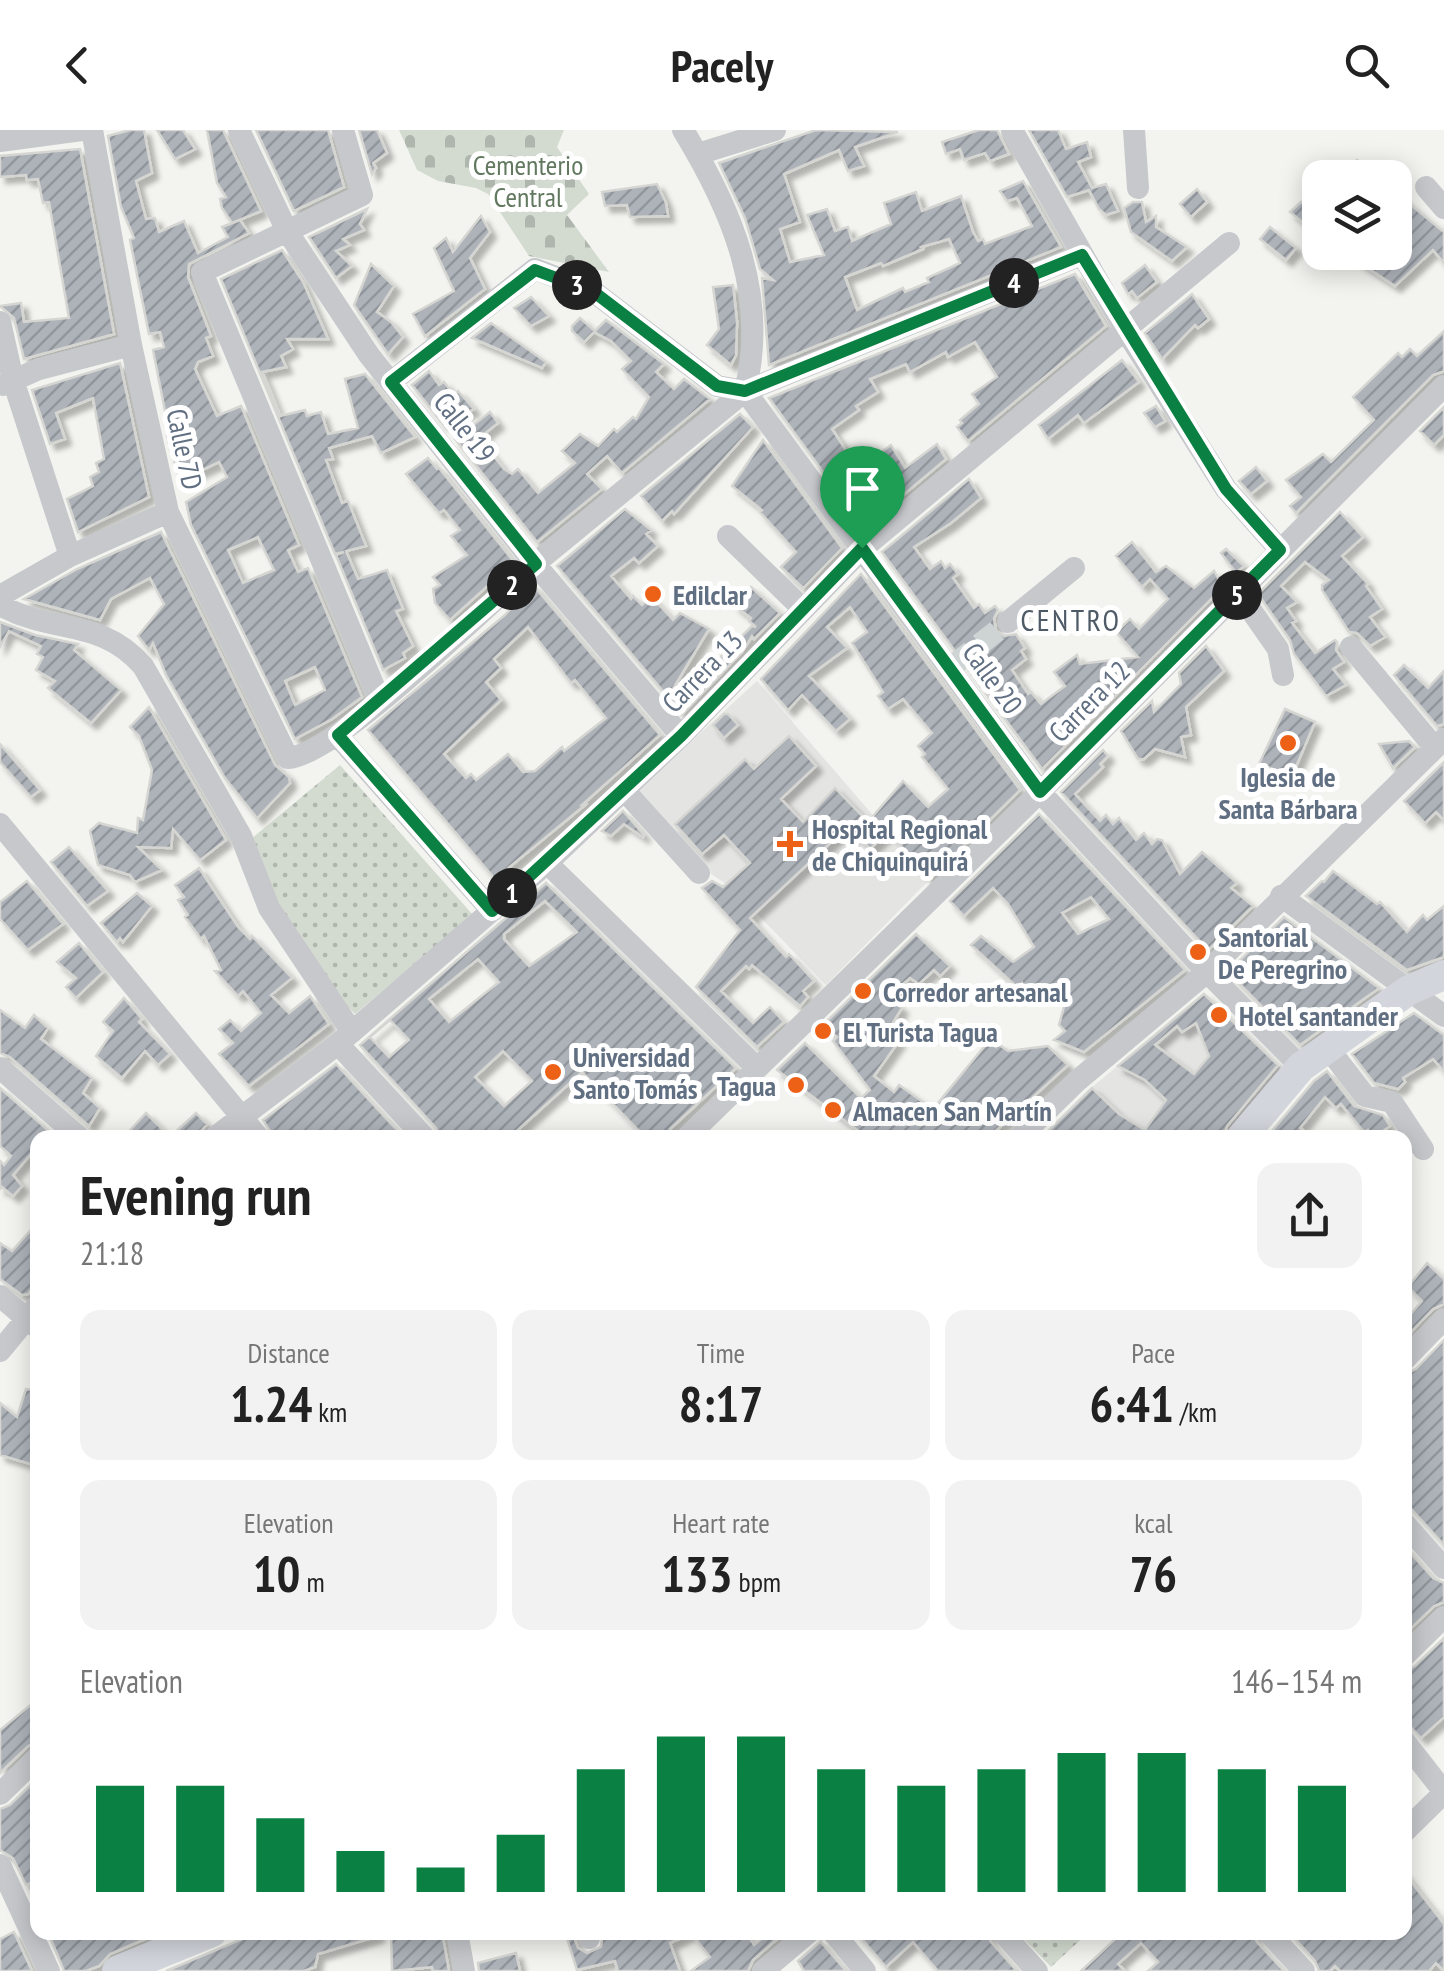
<!DOCTYPE html>
<html lang="en">
<head>
<meta charset="utf-8">
<style>
	body { margin:0; font-family:"PT Sans Narrow",sans-serif; background:#f2f2f2; color:#222; height:100vh; display:flex; flex-direction:column; font-size:38px; white-space:nowrap }
	* { box-sizing:border-box; margin:0 }
	p { font-size:32px; color:#767676 }
	.icon { flex:none; width:55px; height:55px; fill:none; stroke:currentColor; stroke-width:2; stroke-linecap:round; stroke-linejoin:round }
	.map { position:relative; flex:1; overflow:hidden }
	.panel { position:absolute; left:30px; top:1000px; width:1382px; height:810px; display:flex; flex-direction:column; background:#fff; border-radius:20px; box-shadow:0 5px 25px #0003 }
	.panel>* { flex:none }
	.controls { position:absolute; left:1302px; top:30px; display:grid; gap:20px }
	.controls a { display:grid; place-items:center; width:110px; height:110px; border-radius:20px; background:#fff; box-shadow:0 5px 25px #0003; font-size:50px }
	.pin { position:absolute; display:grid; place-items:center; width:85px; height:85px; color:#fff; margin:-102px -42px; border-radius:50% 50% 50% 0; rotate:-45deg; box-shadow:0 0 10px #0007 }
	.pin .icon { rotate:45deg }
	.km { position:absolute; width:50px; height:50px; margin:-25px; border-radius:50%; background:#222; color:#fff; font-size:28px; line-height:50px; text-align:center }
	.round { display:grid; place-items:center; flex:none; width:105px; height:105px; border-radius:20px; background:#f2f2f2 }
	.head { display:flex; align-items:center; justify-content:space-between; height:170px; padding:0 50px }
	h1 { font-size:55px; font-weight:700; line-height:75px }
	.metrics { display:grid; grid-template-columns:repeat(3,1fr); gap:15px; height:170px; padding:10px 50px }
	.metrics div { display:grid; align-content:center; border-radius:20px; background:#f2f2f2; text-align:center }
	.metrics b { font-size:50px; font-weight:700 }
	.metrics small { font-size:28px; font-weight:400 }
	.metrics p { font-size:28px }
	.chart { height:280px; padding:20px 50px }
	.chart p { display:flex; justify-content:space-between }
	.chart svg { width:100%; height:180px; margin-top:10px; stroke:#0b8043; stroke-width:6 }
	header { display:flex; justify-content:space-between; align-items:center; height:130px; padding:0 50px; background:#fff; font-size:45px; font-weight:700 }
	.map>svg:first-child { display:block }
	.built { fill:#e4e4e3 }
	.cemetery { fill:url(#cemetery-stones) }
	.park { fill:url(#park-dots) }
	.building { fill:url(#building-hatch); stroke:#d5d5d2; stroke-width:2.5; fill-rule:evenodd; filter:url(#shadow) }
	.lines { fill:none; stroke-linecap:round; stroke-linejoin:round }
	.minor-tunnel { stroke:#ced3d4; stroke-width:22; stroke-dasharray:22 11; stroke-linecap:butt }
	.minor { stroke:#c6c8cc; stroke-width:22 }
	.major { stroke:#d2d6dc; stroke-width:30 }
	.route-casing { stroke:#fff; stroke-width:20 }
	.route { stroke:#0b8043; stroke-width:12 }
	.poi-dot { fill:#ed6116; stroke:#fff; stroke-width:4 }
	.labels { text-anchor:middle; dominant-baseline:central; stroke-width:10; stroke-linejoin:round; paint-order:stroke }
	.park-label { font-size:28px; fill:#627960; stroke:#fff }
	.street-label { font-size:28px; fill:#616f82; stroke:#fff }
	.poi-label { font-size:28px; font-weight:bold; fill:#616f82; stroke:#fff; text-anchor:start }
	.neighbourhood-label { font-size:30px; letter-spacing:2.5px; fill:#4f5a67; stroke:#fff }
</style>
</head>
<body>
<header><svg class="icon" aria-label="back" viewBox="0 0 24 24"><path d="M15 5l-7 7 7 7"/></svg>Pacely<svg class="icon" aria-label="search" viewBox="0 0 24 24"><circle cx="10" cy="10" r="6"/><path d="M15 15l6 6"/></svg></header>
<div class="map">
<svg width="1444" height="1841" viewBox="0 0 1444 1841">
	<defs>
		<pattern id="cemetery-stones" width="16" height="16" patternUnits="userSpaceOnUse" patternTransform="scale(2.5)"><rect width="16" height="16" fill="#d3dbd0"/><path d="M2 7V4a2 2 0 0 1 4 0v3zM10 15v-3a2 2 0 0 1 4 0v3z" fill="#afb6ae"/></pattern>
		<pattern id="park-dots" width="8" height="8" patternUnits="userSpaceOnUse" patternTransform="scale(2.5)"><rect width="8" height="8" fill="#d3dbd0"/><path d="M2 2h.1M6 6h.1" fill="none" stroke="#afb6ae" stroke-width="1.8" stroke-linecap="round"/></pattern>
		<pattern id="building-hatch" width="6" height="6" patternUnits="userSpaceOnUse" patternTransform="scale(2.5)"><rect width="6" height="6" fill="#aeb3ba"/><path d="M-1 1l2-2M0 6l6-6M5 7l2-2" fill="none" stroke="#91969d"/></pattern>
		<filter id="shadow"><feDropShadow dx="6" dy="6" stdDeviation="2.5" flood-color="#0004"/></filter>
	</defs>
	<rect width="100%" height="100%" fill="#f3f4ef"/>
	<!-- built -->
	<path class="built" d="M757,551L929,750L826,855L732,758L704,739L635,663Z
		M1204,865L1283,940L1226,1007L1040,1008L1086,962Z"/>
	<!-- cemetery -->
	<path class="cemetery" d="M399,0H564L557,17L589,64L567,85L609,142L529,126L488,64L476,58L438,51L417,40Z"/>
	<!-- park -->
	<path class="park" d="M340,635L473,785L355,884L303,832L251,709Z
		M1018,1803H1088L1051,1837Z"/>
	<!-- building -->
	<path class="building" d="M130,0H144L152,43L136,51L146,89L155,88L159,102L184,91L198,123L228,107L222,97L240,90L249,103L189,134L188,147L211,206L206,208L213,226L198,232L195,239L217,286L241,276L299,415L288,420L298,442L308,438L362,567L332,589L295,609L191,395L186,372L227,347L219,332L180,351L167,306V291L153,220L164,217L160,202L149,204L130,110L134,108L121,77L108,6ZM258,407L274,440L243,453L228,420ZM315,537L325,560L295,575L285,551Z
		M157,0H183L195,19L175,29Z
		M207,0H223L261,81L232,93L222,78L220,69L226,67L217,53Z
		M256,0H328L344,57L294,81Z
		M359,0H377L387,23L373,33L376,38L372,44Z
		M816,0L898,2L855,17L864,36L848,41L839,20L784,44L800,92L780,99L790,132L824,125L807,85L827,79L835,101L848,97L852,111L891,94L884,73L916,62L922,81L961,66L973,102L978,111L983,109L985,114L1032,96L1017,68L1007,71L1000,61L1023,51L1061,117L769,235L762,148L773,150L760,139L745,88L719,33ZM949,109L960,133L927,148L929,152L905,162L903,158L857,180L845,147L881,133L883,136L923,119L921,117Z
		M979,0H997L1009,24L990,31L985,23L964,30L960,19L946,24L942,12Z
		M1029,0H1058L1066,19L1087,12L1091,27L1078,32L1092,58L1106,54L1118,81L1106,85L1099,79L1089,60L1067,67Z
		M80,19L114,204L24,229L14,188L0,176L21,173L24,192L69,188L49,72L43,73L38,49L27,50L26,45L0,47V26Z
		M1357,30L1378,48H1332Z
		M657,54L666,73L668,86L630,87L627,75L605,76L602,62Z
		M1197,59L1207,72L1191,87L1180,74Z
		M1395,62L1444,102V133L1433,120L1395,156L1344,122H1395Z
		M1133,72H1142L1146,92L1156,86V97L1187,117L1172,131L1131,102L1124,78Z
		M1301,72L1320,87V106L1290,82Z
		M367,79L360,94L364,100L343,109L350,115L336,121L352,136L336,148L309,107Z
		M481,86L490,102L470,128L485,159L425,206L413,184L454,161L434,118L446,108L453,122Z
		M1270,97L1296,118L1286,130L1260,109Z
		M282,120L303,152L328,209H287L293,219L281,226L286,237L262,242L280,286L305,280L307,286L321,282L328,304L358,298L345,249L365,244L415,307L381,323L372,306L329,318L333,329L326,330L342,373L348,371L366,416L346,421L358,449L387,440L403,479L396,481L413,516L403,523L405,528L383,540L336,425L344,422L335,424L221,149Z
		M371,134L394,156L377,182L391,192L403,207L388,224L354,175Z
		M1145,135L1157,152L1137,168L1132,161L1128,164L1122,153Z
		M1075,144L1106,196L968,311L957,297L962,293L960,290L979,274L972,264L997,247L975,212L948,227L946,222L910,242L906,234L870,249L878,262L856,276L859,280L832,299L847,322L850,319L860,332L855,336L872,357L894,346L880,323L891,315L905,338L937,314L946,329L864,398L769,268Z
		M733,155L737,192L736,225L731,235L707,215L719,199L713,157Z
		M1192,164L1209,189L1198,198L1195,195L1162,229L1145,203Z
		M531,167L549,186L531,196L514,178Z
		M580,188L595,201L606,190L664,234L656,242L674,259L684,249L710,269L622,343L607,326L587,344L602,359L537,412L455,309L490,282L498,293L483,305L488,311L484,314L504,339L512,344L518,339L538,363L575,333L562,321L580,304L598,316L614,299L617,302L633,287L636,289L649,267L622,239L631,231L611,211L594,202L584,212L572,201V196Z
		M491,193L546,232L542,238L472,208Z
		M1444,201V241L1433,245L1296,383L1290,376L1301,367L1286,350L1323,324L1331,332L1374,290L1353,267L1398,223L1402,227L1410,219L1417,226Z
		M1122,230L1139,252L1084,293L1078,285L1048,309L1039,295Z
		M120,233L149,367L78,402L67,369L93,356L90,347L99,342L96,333L104,329L93,268L56,283L65,309L50,314L32,260Z
		M429,241L439,255L444,252L454,265L458,261L474,279L443,294L412,255Z
		M1156,276L1165,291L1155,297L1144,283Z
		M1444,277V305L1434,315L1420,301Z
		M740,284L753,297L674,384L672,381L662,391L641,366Z
		M763,310L842,418L803,458L781,437L796,422L760,382L762,380L732,356Z
		M428,328L437,339L439,338L514,432L450,490L435,473L433,459L440,455L433,447L467,425L451,406L460,400L444,380L439,383L406,344Z
		M1256,337L1267,351L1251,364L1239,351Z
		M969,349L981,368L951,393L914,417L930,439L941,431L945,438L950,434L958,444L953,448L974,478L979,474L985,483L995,476L998,480L994,488L996,501L1004,506L1016,504L1025,518L1021,521L1026,529L1012,540L1028,564L1031,562L1041,574L1065,556L1054,542L1077,525L1080,534L1138,527L1116,502L1130,489L1139,499L1168,469L1150,449L1142,457L1116,426L1132,412L1156,442L1166,436L1194,458L1214,441L1223,457L1042,639L882,422Z
		M625,379L651,400L646,404L658,416L639,433L634,428L611,446L631,469L633,466L642,475L651,466L673,490L680,483L709,499L668,567L557,436Z
		M1340,382L1363,407L1342,426L1368,454L1366,456L1382,479L1370,487L1385,507L1370,516L1357,503L1349,502L1322,460V455L1329,450L1305,432L1281,456L1297,472L1287,478L1296,491L1292,493L1315,523L1335,510L1337,512L1336,520L1344,532L1333,539L1346,555L1326,566L1294,524L1290,510L1258,464Z
		M161,402L275,635L289,647L290,653L257,688L225,648L166,545L153,513L149,520L138,506L164,474L150,448L111,469L100,490L24,469L77,439Z
		M1226,419L1244,436L1236,443L1221,423Z
		M861,444L1020,660L929,750L889,701L870,719L856,703L849,709L842,702L750,788L786,827L789,824L814,851L803,861L808,867L800,876L752,835L749,839L746,836L721,861L753,893L770,877L784,892L757,917L696,857L740,800L702,758L712,751L723,757L750,733L724,705L702,724L675,694L745,629L754,639L789,606L816,636L781,669L803,692L835,658L868,692L903,651L928,677L948,659L922,627L925,624L918,616L932,603L903,569L888,579L878,566L883,562L852,513L867,502L850,477L827,497L847,518L809,546L850,589L836,601L802,565L788,580L761,549Z
		M533,455L660,605L582,675H585L495,749L368,600L505,485ZM528,497L571,553L575,550L606,588L564,621L562,617L535,641L523,642L508,624L476,650L471,644L466,648L444,624L501,570L486,552L501,538L494,529Z
		M751,457L780,483L754,509L752,506L742,522L682,584L673,574L752,496L756,497L749,491L751,488L734,475Z
		M0,492L35,505L78,514L74,520L121,560L91,593L48,558L55,551L36,540L43,527L37,524L41,516L9,501L0,517Z
		M1206,516L1224,541L1186,577L1191,605L1181,607L1185,627L1155,619L1144,629H1138L1121,601L1152,571L1154,582L1181,554L1179,543Z
		M1404,535L1428,558L1444,541V594L1437,596L1394,545Z
		M149,577L226,710L200,730L173,699L171,718L138,717L162,740L135,752L130,745L98,735L90,701L99,693L137,703L138,688L143,690L152,640L139,606L130,597Z
		M1285,579L1315,592L1292,646L1259,634Z
		M724,584H728L738,595L724,608L713,595Z
		M1409,611L1415,617L1393,638L1379,614Z
		M0,614L40,660L31,667L0,632Z
		M1103,620L1108,626L1100,634L1103,637L1075,664L1100,691L1106,685L1113,694L1119,688L1136,710L1144,703L1152,714L1157,709L1162,710L1180,744L1202,722L1237,753L1231,758L1253,776L1208,820L1061,662Z
		M1444,632V690L1436,682L1425,693L1404,671Z
		M623,681L644,705L643,707L624,694L611,706L602,701Z
		M1039,684L1185,840L1084,922L1054,910L1065,901L1059,895L1068,862L1026,864L1022,853L1017,857L971,815L981,806L1013,832L1034,817L1008,774L993,758L964,786L950,771ZM1091,767L1109,789L1078,804L1062,783Z
		M69,717L108,761L87,776L51,732Z
		M199,738L238,797L250,809L252,806L292,848L271,865L289,883L310,866L329,894L249,956L219,924L233,913L219,899L230,890L241,901L261,883L243,861L238,866L215,841L221,840L204,806L201,809L185,787L188,785L178,770L184,767L175,755Z
		M1333,741L1377,774L1380,772L1407,802L1423,785L1427,790L1444,776V827L1407,840L1306,766L1322,751L1324,752Z
		M27,751L63,794L28,820L0,789V772Z
		M546,753L736,938L670,999L671,1008H646L582,942L509,1008H440L436,998L360,915ZM545,771L577,802L529,836L504,809V804ZM478,829L499,852L449,892L429,869ZM390,890L409,910L389,927L370,907ZM503,921L532,951L504,976L475,947Z
		M137,763L152,776L123,812L120,808L117,812L101,793Z
		M1284,787L1379,858L1300,915L1228,842Z
		M916,804L950,836L940,846L934,840L919,854L910,848L888,867L902,878L887,902L899,911L874,946L894,962L899,955L933,979L988,912L996,917L998,914L1008,921L1048,916L1068,935L988,1008H868L777,940L805,913L861,968L870,960L833,911L837,907L823,895Z
		M79,813L103,842L76,868L66,857L76,848L57,832Z
		M1204,864L1278,935L1227,996L1223,1008H1041L1092,958L1119,984L1145,1000L1166,970L1145,950L1118,936ZM1196,893L1209,926L1194,944L1155,915L1177,896L1182,902Z
		M124,868L142,889L139,892L170,924L158,935L145,921L122,948L96,926L113,901L103,892Z
		M0,880L25,898L34,885L48,898L41,909L92,948L83,963L100,978L89,996L10,927L0,923Z
		M1414,883L1444,905V941L1433,929L1403,948L1405,952L1398,959L1374,953L1352,924Z
		M336,934L404,1008H274L263,990Z
		M1327,941L1354,976L1383,985L1390,996L1373,1008L1368,1000L1364,1002L1341,974L1336,978L1325,967L1300,998L1314,1008H1266L1314,951Z
		M0,958L57,1008H38V1029L31,1024L13,1045L22,1056L13,1066L2,1057L0,1059V1031L4,1035L11,1026L0,1016Z
		M146,983L170,1007L196,983L207,994L195,1008H123Z
		M38,1092V1152L28,1164L22,1165L0,1149V1113L12,1121Z
		M1427,1133L1444,1149V1174L1433,1179L1405,1208V1191L1422,1171L1408,1157Z
		M1444,1210V1415L1405,1372V1244L1416,1239Z
		M26,1259L38,1261V1326L34,1335L0,1325V1273L17,1287Z
		M1405,1417L1433,1448L1444,1453V1472L1434,1476L1405,1504Z
		M1444,1508V1587L1421,1608L1405,1591V1540L1415,1536Z
		M38,1569V1612L28,1616L0,1643V1600Z
		M38,1648V1750L26,1755L13,1728L0,1720V1679L10,1675Z
		M1405,1744L1444,1794V1841L1436,1833L1429,1841H1340L1335,1836L1330,1841H1319L1315,1831L1289,1802H1405Z
		M14,1802L32,1841H0V1809Z
		M48,1802H161L110,1824L99,1836L86,1841H64Z
		M259,1802H378V1806L318,1824L315,1837L304,1841H166Z
		M391,1802H442L449,1841H433L432,1837L392,1841Z
		M565,1802H572L578,1818L587,1823L601,1817L603,1802H746L754,1815L770,1802H785L753,1830L748,1841H691L710,1827L691,1803L670,1813L680,1841H618L615,1831L577,1840Z
		M856,1802H987L991,1812L1017,1841H938L913,1812L886,1837Z
		M1123,1802H1253L1257,1812L1284,1841H1148L1158,1832L1141,1813L1118,1834L1125,1841H1081Z
		M821,1811V1812L846,1841H804L798,1831Z
		M516,1823L520,1841H479L478,1833Z"/>
	<g class="lines">
		<!-- minor-tunnel -->
		<path class="minor-tunnel" d="M954,535L1008,492"/>
		<!-- minor -->
		<path class="minor" d="M92,0L131,215L168,382L288,628C336,626 493,469 538,431C607,374 676,318 745,261
			M239,0L287,101L369,225L535,434L681,606
			M343,0L362,65L202,142L380,571
			M683,0C732,80 769,167 745,261
			M1012,0L1126,201L1226,359L1280,420
			M1134,0L1138,58
			M0,11L82,0
			M698,24L775,0
			M1426,57L1444,78
			M0,192L13,250L70,426
			M391,252L535,139L594,162L717,256L745,261L1081,125
			M3,255L39,239L131,215
			M745,261L1040,662L1207,842L1301,937
			M728,406L803,479
			M1239,463L1278,519L1283,545
			M0,466L70,426L168,382
			M0,475C54,505 100,487 143,536L241,706L269,778L352,902
			M1008,492L1074,438
			M1351,517L1435,618
			M337,605L492,781
			M624,660L699,743
			M0,694L259,1008
			M547,733L757,938
			M1281,766L1444,886
			M338,914L425,1008
			M1328,918L1365,966L1392,972L1423,1019
			M0,938L80,1008
			M214,1008L338,914L547,733L681,606L862,419L1229,113
			M686,1008L1040,662L1444,256
			M1019,1008L1077,951L1207,842L1444,609
			M0,1166L35,1196
			M0,1221L38,1175
			M1405,1229L1444,1189
			M1405,1394L1444,1438
			M1405,1525L1444,1487
			M1405,1612L1444,1662
			M0,1664L38,1627
			M1405,1701L1444,1663
			M0,1735L49,1841
			M457,1802L464,1841
			M587,1802L589,1808
			M833,1802L865,1841
			M1002,1802L1037,1841
			M1268,1802L1304,1841
			M763,1841L809,1802"/>
		<!-- major -->
		<path class="major" d="M1241,1008L1301,937L1409,860L1444,845
			M117,1841L212,1802"/>
	</g>
	<g class="lines">
		<!-- route casing -->
		<g class="route-casing">
			<path id="route" d="M1082,125L1226,359L1280,420L1040,662L862,418L681,606L492,781L338,605L536,434L391,252L535,140L594,162L717,256L745,261Z"/>
		</g>
		<!-- route -->
		<use href="#route" class="route"/>
	</g>
	<!-- markers -->
	<g class="poi-dot">
		<circle cx="653" cy="464" r="10"/>
		<circle cx="1288" cy="613" r="10"/>
		<path d="M785 699h10v10h10v10h-10v10h-10v-10h-10v-10h10z"/>
		<circle cx="1198" cy="822" r="10"/>
		<circle cx="863" cy="861" r="10"/>
		<circle cx="1219" cy="885" r="10"/>
		<circle cx="823" cy="901" r="10"/>
		<circle cx="553" cy="942" r="10"/>
		<circle cx="796" cy="955" r="10"/>
		<circle cx="833" cy="980" r="10"/>
	</g>
	<g class="labels">
		<!-- park labels -->
		<g class="park-label">
			<text x="528" y="34">Cementerio<tspan x="528" dy="32">Central</tspan></text>
		</g>
		<!-- street labels -->
		<g class="street-label">
			<text transform="translate(465 297) rotate(52)">Calle 19</text>
			<text transform="translate(185 319) rotate(78)">Calle 7D</text>
			<text transform="translate(702 541) rotate(-46)">Carrera 13</text>
			<text transform="translate(993 548) rotate(54)">Calle 20</text>
			<text transform="translate(1089 571) rotate(-45)">Carrera 12</text>
		</g>
		<!-- poi labels -->
		<g class="poi-label">
			<text x="673" y="464">Edilclar</text>
			<text x="1288" y="646" text-anchor="middle">Iglesia de<tspan x="1288" dy="32">Santa Bárbara</tspan></text>
			<text x="812" y="698">Hospital Regional<tspan x="812" dy="32">de Chiquinquirá</tspan></text>
			<text x="1218" y="806">Santorial<tspan x="1218" dy="32">De Peregrino</tspan></text>
			<text x="883" y="861">Corredor artesanal</text>
			<text x="1239" y="885">Hotel santander</text>
			<text x="843" y="901">El Turista Tagua</text>
			<text x="573" y="926">Universidad<tspan x="573" dy="32">Santo Tomás</tspan></text>
			<text x="776" y="955" text-anchor="end">Tagua</text>
			<text x="853" y="980">Almacen San Martín</text>
		</g>
		<!-- neighbourhood labels -->
		<g class="neighbourhood-label">
			<text x="1071" y="489">CENTRO</text>
		</g>
	</g>
</svg>
<div class="controls">
<a><svg class="icon" aria-label="layers" viewBox="0 0 24 24"><path d="M12 4l9 5-9 5-9-5zM3 14l9 5 9-5"/></svg></a>
</div>
<div class="pin" style="left:862px;top:418px;background:#1e9e55"><svg class="icon" aria-label="arrive" viewBox="0 0 24 24"><path d="M6 21V4h12l-3 4 3 4H6"/></svg></div>
<b class="km" style="left:512px;top:763px">1</b>
<b class="km" style="left:512px;top:455px">2</b>
<b class="km" style="left:577px;top:155px">3</b>
<b class="km" style="left:1014px;top:153px">4</b>
<b class="km" style="left:1237px;top:465px">5</b>
<section class="panel">
<div class="head"><div><h1>Evening run</h1><p>21:18</p></div><a class="round"><svg class="icon" aria-label="share" viewBox="0 0 24 24"><path d="M12 15V3M7 8l5-5 5 5M5 13v7h14v-7"/></svg></a></div>
<div class="metrics">
<div><p>Distance</p><b>1.24<small> km</small></b></div>
<div><p>Time</p><b>8:17</b></div>
<div><p>Pace</p><b>6:41<small> /km</small></b></div>
</div>
<div class="metrics">
<div><p>Elevation</p><b>10<small> m</small></b></div>
<div><p>Heart rate</p><b>133<small> bpm</small></b></div>
<div><p>kcal</p><b>76</b></div>
</div>
<div class="chart"><p><span>Elevation</span>146–154 m</p>
<svg viewBox="0 0 160 44" preserveAspectRatio="none"><path d="M5 44V18M15 44V18M25 44V26M35 44V34M45 44V38M55 44V30M65 44V14M75 44V6M85 44V6M95 44V14M105 44V18M115 44V14M125 44V10M135 44V10M145 44V14M155 44V18"/></svg>
</div>
</section>
</div>
</body>
</html>
